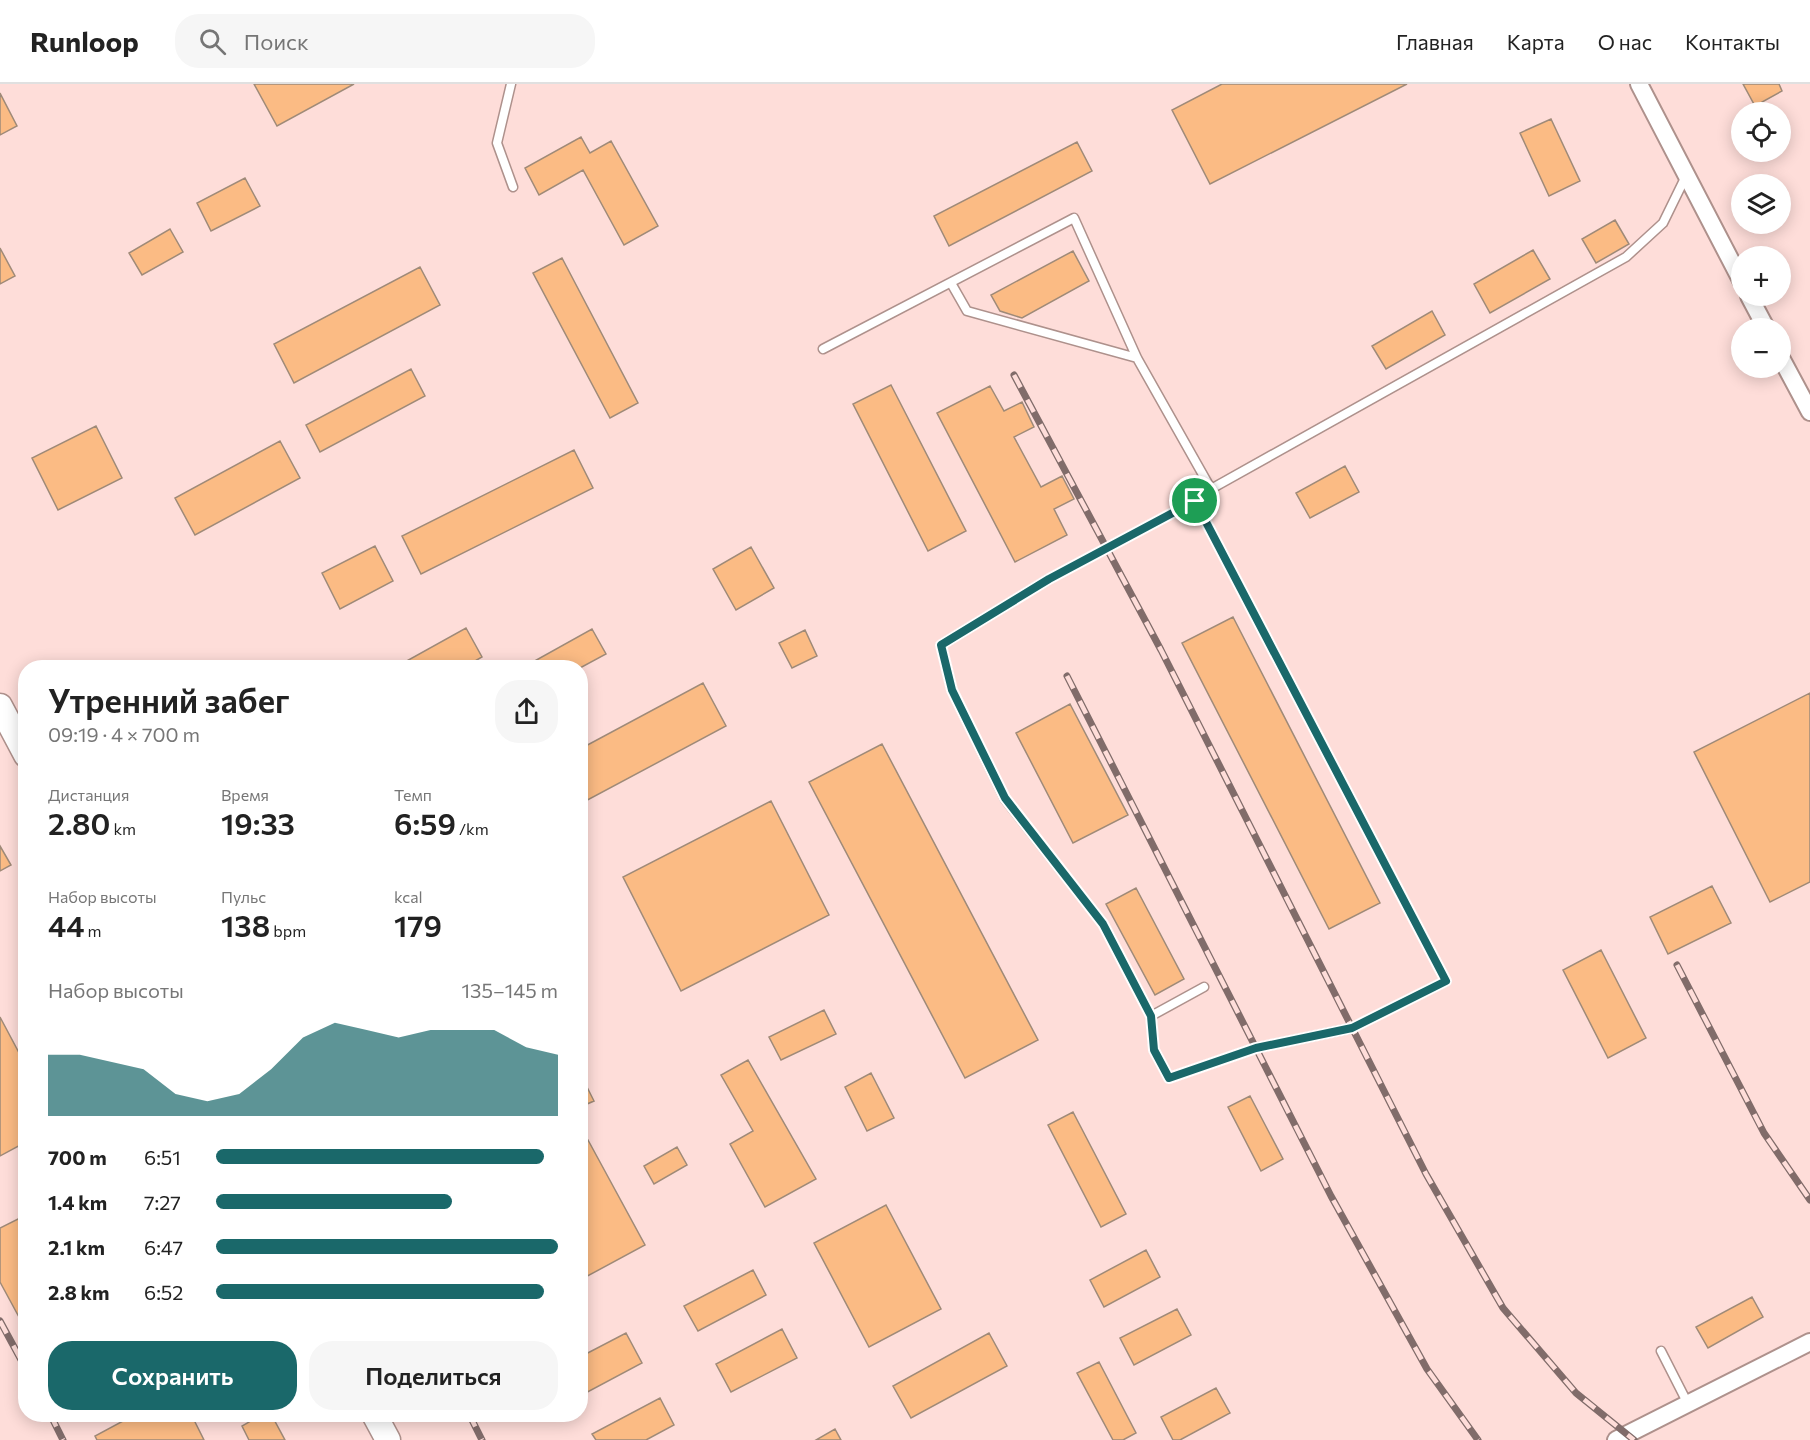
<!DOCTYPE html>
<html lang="ru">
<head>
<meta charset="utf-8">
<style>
	body { margin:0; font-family:Commissioner,sans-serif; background:#f6f6f6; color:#222; height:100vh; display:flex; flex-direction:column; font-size:22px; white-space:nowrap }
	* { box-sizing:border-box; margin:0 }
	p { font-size:20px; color:#767676 }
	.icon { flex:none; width:33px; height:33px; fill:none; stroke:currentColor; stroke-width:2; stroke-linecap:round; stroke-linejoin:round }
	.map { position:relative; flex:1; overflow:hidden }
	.side { position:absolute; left:18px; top:576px; width:570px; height:762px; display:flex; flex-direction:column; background:#fff; border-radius:24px; box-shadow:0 3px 15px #0003 }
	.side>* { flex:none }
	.controls { position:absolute; left:1731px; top:18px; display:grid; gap:12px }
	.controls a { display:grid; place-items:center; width:60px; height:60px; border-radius:50%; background:#fff; box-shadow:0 3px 15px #0003; font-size:30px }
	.pin { position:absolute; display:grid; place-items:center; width:51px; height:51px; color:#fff; margin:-26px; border:3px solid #fff; border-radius:50%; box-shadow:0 2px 6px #0007 }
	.round { display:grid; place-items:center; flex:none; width:63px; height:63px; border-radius:24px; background:#f6f6f6 }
	.head { display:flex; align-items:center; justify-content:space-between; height:102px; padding:0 30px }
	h1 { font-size:33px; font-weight:600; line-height:45px }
	.figures { display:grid; grid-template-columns:repeat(3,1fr); gap:9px; height:102px; padding:6px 30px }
	.figures div { display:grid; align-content:center }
	.figures b { font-size:30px; font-weight:600 }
	.figures small { font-size:16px; font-weight:400 }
	.figures p { font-size:16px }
	.chart { height:168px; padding:12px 30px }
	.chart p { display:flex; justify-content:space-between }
	.chart svg { width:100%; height:108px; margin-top:6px; fill:#1a686a; opacity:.7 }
	.button { display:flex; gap:12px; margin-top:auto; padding:12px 30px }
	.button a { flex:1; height:69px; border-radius:24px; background:#1a686a; color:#fff; font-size:24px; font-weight:600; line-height:69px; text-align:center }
	.button a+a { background:#f6f6f6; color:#222 }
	ul { padding:0 30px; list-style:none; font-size:20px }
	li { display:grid; grid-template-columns:96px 72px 1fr; align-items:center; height:45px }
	li i { height:15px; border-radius:8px; background:#1a686a }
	header { display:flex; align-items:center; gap:36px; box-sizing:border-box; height:84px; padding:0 30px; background:#fff; border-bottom:2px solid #e0e0e0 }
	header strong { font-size:28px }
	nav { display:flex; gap:33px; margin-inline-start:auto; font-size:21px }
	.search { width:420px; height:54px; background:#f6f6f6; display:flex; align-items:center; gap:15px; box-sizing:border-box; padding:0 21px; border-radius:24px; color:#767676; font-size:22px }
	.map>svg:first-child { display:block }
	.building { fill:#fbbb84; stroke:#9f8a78; stroke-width:1.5 }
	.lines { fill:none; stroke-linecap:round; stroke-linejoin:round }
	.lane-casing { stroke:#ae918c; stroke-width:11 }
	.street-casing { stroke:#ae918c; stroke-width:20 }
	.secondary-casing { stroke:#ae918c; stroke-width:27 }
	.lane { stroke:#fff; stroke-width:8 }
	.street { stroke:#fff; stroke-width:16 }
	.secondary { stroke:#fff; stroke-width:24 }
	.rail-casing { stroke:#816c6a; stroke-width:7 }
	.rail { stroke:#feddd9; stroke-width:4.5; stroke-dasharray:14; stroke-linecap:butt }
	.route-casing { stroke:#fff; stroke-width:12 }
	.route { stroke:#1a686a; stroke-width:8 }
</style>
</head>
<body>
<header>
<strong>Runloop</strong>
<div class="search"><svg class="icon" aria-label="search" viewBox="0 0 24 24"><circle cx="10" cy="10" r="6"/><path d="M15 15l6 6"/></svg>Поиск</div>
<nav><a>Главная</a><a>Карта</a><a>О нас</a><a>Контакты</a></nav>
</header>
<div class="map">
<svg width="1810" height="1356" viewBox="0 0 1810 1356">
	<rect width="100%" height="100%" fill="#feddd9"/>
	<!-- building -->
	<path class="building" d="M254,0H354L277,42Z
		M1222,0H1407L1210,100L1172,26Z
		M1743,0H1779L1782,7L1755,22Z
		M0,9L17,42L0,51Z
		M1551,35L1580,97L1549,112L1520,49Z
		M581,53L590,69L611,57L658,142L624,161L583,86L539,111L525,84Z
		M1077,58L1092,87L949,162L934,132Z
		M245,94L260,122L211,147L197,119Z
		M1615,136L1629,160L1596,179L1582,155Z
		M170,145L183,168L142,191L129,169Z
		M0,164L15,192L0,200Z
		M1533,166L1550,195L1490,229L1474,200Z
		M1073,167L1089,197L1022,234L1000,227L991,211Z
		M562,174L638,319L610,334L533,189Z
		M420,183L440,221L294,299L274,260Z
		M1432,227L1445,251L1386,285L1372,262Z
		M411,285L425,312L320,368L306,341Z
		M891,301L966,447L928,467L853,320Z
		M990,302L1004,327L1022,318L1034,343L1014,353L1041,403L1062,392L1074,415L1054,425L1067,451L1015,478L937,329Z
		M96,342L122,394L58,426L32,374Z
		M280,357L300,394L195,451L175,414Z
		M574,366L593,404L421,490L402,452Z
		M1345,382L1359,408L1310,434L1296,409Z
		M375,462L393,497L340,525L322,489Z
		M751,463L774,504L736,526L713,485Z
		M1233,533L1380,819L1329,845L1182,559Z
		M466,544L482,573L463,584H394Z
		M592,545L606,570L580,584H522Z
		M805,546L817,572L792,584L779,559Z
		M703,599L726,642L580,720V665Z
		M1810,609V798L1770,818L1694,668Z
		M1070,620L1128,731L1073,759L1016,649Z
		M882,660L1038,956L965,994L809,698Z
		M771,717L829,831L681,907L623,793Z
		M0,762L11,781L0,787Z
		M1712,802L1731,839L1668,870L1650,833Z
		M1136,804L1184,895L1155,911L1106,820Z
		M1601,866L1646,954L1608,974L1563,886Z
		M824,926L836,950L781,976L769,953Z
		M0,933L26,982V1058L0,1072Z
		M748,976L816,1095L765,1123L730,1060L753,1047L721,991Z
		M580,989L594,1017L580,1023Z
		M871,989L894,1034L867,1047L845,1003Z
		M1250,1012L1283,1075L1261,1087L1228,1023Z
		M1073,1028L1126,1130L1101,1143L1048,1041Z
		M588,1056L645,1161L580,1196V1060Z
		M677,1063L687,1081L654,1100L644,1082Z
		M886,1121L941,1225L869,1263L814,1159Z
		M26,1131V1246L0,1198V1144Z
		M1146,1166L1160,1193L1104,1223L1090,1196Z
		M753,1186L766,1211L698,1247L684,1222Z
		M1752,1213L1763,1233L1708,1264L1696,1243Z
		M1177,1225L1191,1251L1134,1281L1120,1254Z
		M782,1245L797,1274L731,1308L716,1280Z
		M626,1249L642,1279L580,1312V1273Z
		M989,1249L1007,1282L911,1334L893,1302Z
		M1099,1278L1136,1349L1123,1356H1113L1077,1289Z
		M1216,1304L1230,1329L1180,1356H1173L1161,1333Z
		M660,1314L674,1341L646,1356H596L592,1350Z
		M136,1330H191L204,1356H97L95,1352Z
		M263,1330H271L285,1356H249L242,1342Z
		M835,1345L841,1356H816Z"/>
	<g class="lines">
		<!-- lane casing -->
		<g class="lane-casing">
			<path id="lane" d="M511,0L497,59L513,103
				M951,199L967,227L1137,274
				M823,265L1074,134L1137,274L1211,405
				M1204,903L1151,932L1103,840L1005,715L952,606L941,561L1049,495L1195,417L1211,405L1626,173L1663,139L1686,92
				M1151,932L1154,966L1169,994L1256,964L1352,944L1446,897L1195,417
				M1661,1267L1688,1320"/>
		</g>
		<!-- street casing -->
		<g class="street-casing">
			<path id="street" d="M1639,0L1742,198
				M1749,212L1766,244
				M1780,272L1810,328
				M1616,1356L1810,1258"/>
		</g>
		<!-- secondary casing -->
		<g class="secondary-casing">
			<path id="secondary" d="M0,622L26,671
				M374,1330L388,1356"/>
		</g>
		<!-- lane -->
		<use href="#lane" class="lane"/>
		<!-- street -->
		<use href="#street" class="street"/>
		<!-- secondary -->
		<use href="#secondary" class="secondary"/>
		<!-- rail casing -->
		<g class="rail-casing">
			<path id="rail" d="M1014,291L1161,566L1426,1090L1503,1224L1576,1309L1634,1356
				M1067,592L1331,1112L1427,1285L1478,1356
				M1677,881L1764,1049L1810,1116
				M0,1237L26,1285
				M50,1330L63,1356
				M469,1330L482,1356"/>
		</g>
		<!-- rail -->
		<use href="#rail" class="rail"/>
	</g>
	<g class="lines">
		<!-- route casing -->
		<g class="route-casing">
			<path id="route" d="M1195,417L1446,897L1352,944L1256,964L1169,994L1154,966L1151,932L1103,840L1005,714L952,606L941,561L1049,495Z"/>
		</g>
		<!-- route -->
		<use href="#route" class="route"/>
	</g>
</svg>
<div class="controls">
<a><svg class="icon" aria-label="locate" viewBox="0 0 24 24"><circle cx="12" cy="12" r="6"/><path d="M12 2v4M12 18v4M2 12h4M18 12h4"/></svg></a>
<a><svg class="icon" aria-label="layers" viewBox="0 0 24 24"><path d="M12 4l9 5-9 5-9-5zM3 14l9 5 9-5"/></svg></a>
<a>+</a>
<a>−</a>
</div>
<div class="pin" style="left:1195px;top:417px;background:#1e9e55"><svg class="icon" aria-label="arrive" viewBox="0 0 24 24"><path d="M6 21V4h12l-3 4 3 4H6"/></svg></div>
<section class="side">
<div class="head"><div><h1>Утренний забег</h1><p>09:19 · 4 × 700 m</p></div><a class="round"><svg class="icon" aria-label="share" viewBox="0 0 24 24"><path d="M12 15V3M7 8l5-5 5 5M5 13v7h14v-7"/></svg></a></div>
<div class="figures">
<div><p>Дистанция</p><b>2.80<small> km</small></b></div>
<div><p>Время</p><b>19:33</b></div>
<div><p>Темп</p><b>6:59<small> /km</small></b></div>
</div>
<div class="figures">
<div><p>Набор высоты</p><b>44<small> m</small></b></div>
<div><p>Пульс</p><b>138<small> bpm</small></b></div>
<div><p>kcal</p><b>179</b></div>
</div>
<div class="chart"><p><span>Набор высоты</span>135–145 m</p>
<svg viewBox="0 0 160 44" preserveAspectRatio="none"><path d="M0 44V19L10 19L20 22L30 25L40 35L50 38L60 35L70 25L80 12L90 6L100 9L110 12L120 9L130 9L140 9L150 16L160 19V44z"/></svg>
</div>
<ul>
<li><b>700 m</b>6:51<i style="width:96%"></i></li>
<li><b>1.4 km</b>7:27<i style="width:69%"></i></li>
<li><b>2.1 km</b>6:47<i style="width:100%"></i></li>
<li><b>2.8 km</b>6:52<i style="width:96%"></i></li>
</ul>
<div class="button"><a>Сохранить</a><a>Поделиться</a></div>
</section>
</div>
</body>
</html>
